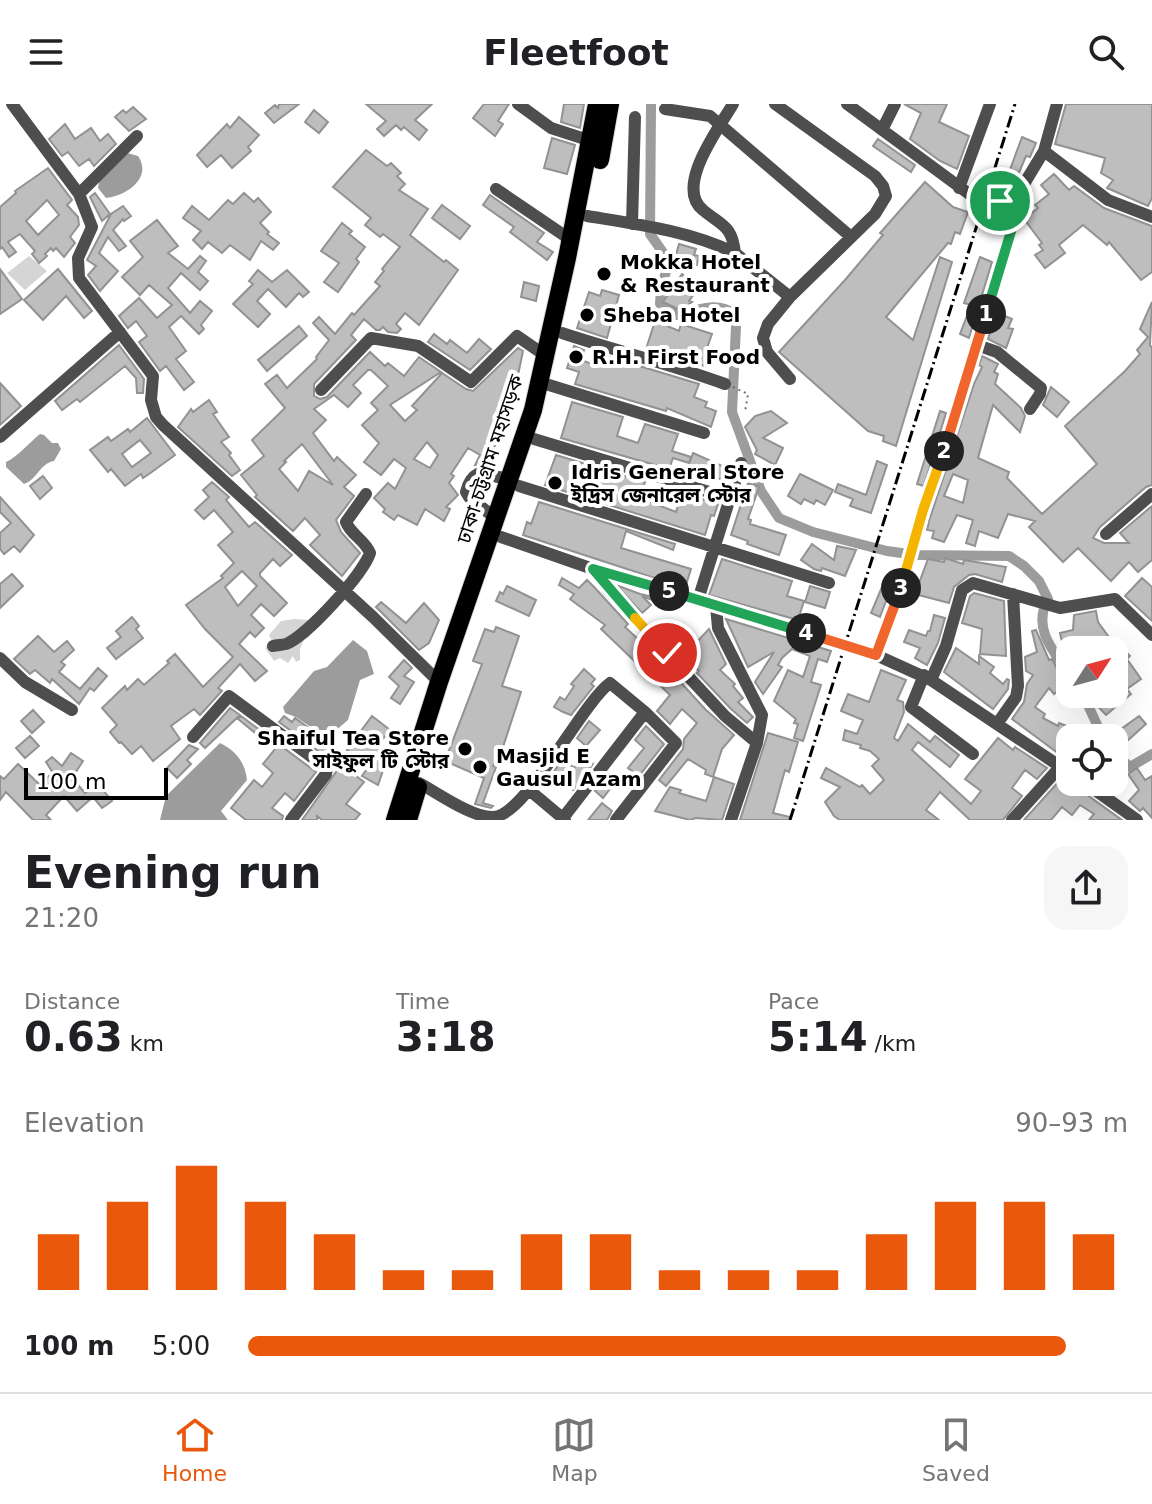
<!DOCTYPE html>
<html lang="en">
<head>
<meta charset="utf-8">
<style>
	body { margin:0; font-family:"DejaVu Sans","Noto Sans Bengali",sans-serif; background:#f6f6f6; color:#202124; height:100vh; display:flex; flex-direction:column; font-size:30px; white-space:nowrap }
	* { box-sizing:border-box; margin:0 }
	p { font-size:26px; color:#757577 }
	.icon { flex:none; width:44px; height:44px; fill:none; stroke:currentColor; stroke-width:2; stroke-linecap:round; stroke-linejoin:round }
	.map { position:relative; height:716px; overflow:hidden }
	.details { display:flex; flex-direction:column; background:#fff; flex:1 }
	.details>* { flex:none }
	.needle { width:52px; rotate:54deg }
	.buttons { position:absolute; left:1056px; top:532px; display:grid; gap:16px }
	.buttons a { display:grid; place-items:center; width:72px; height:72px; border-radius:16px; background:#fff; box-shadow:0 8px 32px #0002; font-size:40px }
	.scale { position:absolute; left:24px; bottom:20px; width:144px; box-sizing:border-box; padding-left:8px; border:4px solid #000; border-top:0; font-size:22px; line-height:28px; white-space:nowrap; color:#000; -webkit-text-stroke:6px #fff; paint-order:stroke }
	.pin { position:absolute; display:grid; place-items:center; width:68px; height:68px; color:#fff; margin:-34px; border:4px solid #fff; border-radius:50%; box-shadow:0 2px 8px #0007 }
	.km { position:absolute; width:40px; height:40px; margin:-20px; border-radius:50%; background:#222; color:#fff; font-size:22px; line-height:40px; text-align:center }
	.round { display:grid; place-items:center; flex:none; width:84px; height:84px; border-radius:24px; background:#f6f6f6 }
	.headline { display:flex; align-items:center; justify-content:space-between; height:136px; padding:0 24px }
	h1 { font-size:44px; font-weight:700; line-height:60px }
	.metrics { display:grid; grid-template-columns:repeat(3,1fr); gap:12px; height:136px; padding:8px 24px }
	.metrics div { display:grid; align-content:center }
	.metrics b { font-size:40px; font-weight:700 }
	.metrics small { font-size:22px; font-weight:400 }
	.metrics p { font-size:22px }
	.chart { height:224px; padding:16px 24px }
	.chart p { display:flex; justify-content:space-between }
	.chart svg { width:100%; height:144px; margin-top:8px; stroke:#ea580c; stroke-width:6 }
	ul { padding:0 24px; list-style:none; font-size:26px }
	li { display:grid; grid-template-columns:128px 96px 1fr; align-items:center; height:60px }
	li i { height:20px; border-radius:10px; background:#ea580c }
	header { display:flex; justify-content:space-between; align-items:center; height:104px; padding:0 24px; background:#fff; font-size:36px; font-weight:700 }
	.dock { display:flex; justify-content:space-around; align-items:center; height:112px; border-top:2px solid #e0e0e0; background:#fff; font-size:22px; color:#757577 }
	.dock a { display:grid; justify-items:center; gap:4px }
	.dock .on { color:#ea580c }
	.map>svg:first-child { display:block }
	.green { fill:#d5d5d5 }
	.water { fill:#9c9c9c }
	.lines { fill:none; stroke-linecap:round; stroke-linejoin:round }
	.canal { stroke:#9c9c9c; stroke-width:10 }
	.building { fill:#bebebe; stroke:#929292; stroke-width:2; fill-rule:evenodd }
	.highway-casing { stroke:#dbdbdb; stroke-width:20 }
	.path { stroke:#707070; stroke-width:2; stroke-dasharray:2 4; stroke-linecap:butt }
	.minor { stroke:#4e4e4e; stroke-width:12 }
	.highway { stroke:#000; stroke-width:18 }
	.rail { stroke:#000; stroke-width:3; stroke-dasharray:12 4 2 4; stroke-linecap:butt }
	.split-1-casing { stroke:#fff; stroke-width:16 }
	.split-2-casing { stroke:#fff; stroke-width:16 }
	.split-3-casing { stroke:#fff; stroke-width:16 }
	.split-4-casing { stroke:#fff; stroke-width:16 }
	.split-5-casing { stroke:#fff; stroke-width:16 }
	.split-6-casing { stroke:#fff; stroke-width:16 }
	.split-7-casing { stroke:#fff; stroke-width:16 }
	.split-1 { stroke:#22a559; stroke-width:10 }
	.split-2 { stroke:#f0652b; stroke-width:10 }
	.split-3 { stroke:#f5b400; stroke-width:10 }
	.split-4 { stroke:#f0652b; stroke-width:10 }
	.split-5 { stroke:#22a559; stroke-width:10 }
	.split-6 { stroke:#22a559; stroke-width:10 }
	.split-7 { stroke:#f5b400; stroke-width:10 }
	.poi-dot { fill:#000; stroke:#fff; stroke-width:3 }
	.labels { text-anchor:middle; dominant-baseline:central; stroke-width:8; stroke-linejoin:round; paint-order:stroke }
	.poi-label { font-size:20px; font-weight:bold; fill:#000; stroke:#fff; text-anchor:start }
	.street-label { font-size:20px; fill:#000; stroke:#fff }
</style>
</head>
<body>
<header><svg class="icon" aria-label="menu" viewBox="0 0 24 24"><path d="M4 6h16M4 12h16M4 18h16"/></svg>Fleetfoot<svg class="icon" aria-label="search" viewBox="0 0 24 24"><circle cx="10" cy="10" r="6"/><path d="M15 15l6 6"/></svg></header>
<div class="map">
<svg width="1152" height="716" viewBox="0 0 1152 716">
	<rect width="100%" height="100%" fill="#fff"/>
	<!-- green -->
	<path class="green" d="M29,152L47,167L25,186L7,169Z
		M294,515L309,516L313,521L309,533L304,535L300,545V556L296,558L293,552L288,559L280,554L274,557L265,544L272,537L269,531L281,517Z"/>
	<!-- water -->
	<path class="water" d="M124,48L138,52C153,74 126,92 106,94L98,84L100,73Z
		M40,330L44,331L52,339H58L61,345L54,357C40,359 37,376 24,380L6,363V358C16,354 30,338 40,330Z
		M353,536L367,547L374,570L360,576L348,616L327,634L296,613L285,609L283,603L314,567L327,563Z
		M220,639C236,647 245,658 247,676L221,707L228,716H160L166,692Z"/>
	<g class="lines">
		<!-- canal -->
		<path class="canal" d="M651,0L650,130L669,157L661,185L660,200L677,211C696,206 718,197 734,210L736,222L732,308L761,387L779,414L813,428L887,447L916,451L1009,452L1024,462L1039,477L1048,495C1032,524 1053,547 1070,571
			M1083,590L1103,634
			M1114,649L1130,663L1152,650"/>
	</g>
	<!-- building -->
	<path class="building" d="M279,0H299L274,19L265,9L275,1L278,4Z
		M366,0H432L415,16L427,26L419,36L404,23L401,26L396,21L384,32L377,25L386,17Z
		M484,0H509L498,17L503,20L495,32L473,14Z
		M564,0H584L580,24L561,18Z
		M904,0H947L939,18L969,32L957,65L940,57L910,35L921,9Z
		M1066,0H1152V94L1148,102L1107,84L1113,76L1101,69L1105,54L1055,40Z
		M133,3L146,15L129,27L115,13L123,6L126,9Z
		M314,6L328,18L319,29L305,18Z
		M239,13L259,31L248,43L251,47L232,64L221,51L207,63L197,51L227,20L230,24Z
		M65,20L75,35L91,24L100,37L108,30L116,40L94,62L89,55L79,62L68,48L62,52L49,35Z
		M1022,33L1036,39L1030,53L1026,52L1015,78L1007,74Z
		M552,34L575,41L567,70L544,64Z
		M878,35L915,61L911,68L873,42Z
		M366,46L387,62L391,59L401,69L397,72L405,80L399,86L428,105L410,131L444,158L446,156L458,166L419,221L405,209L396,220L401,225L397,229L388,228L383,223L380,226H376L364,215L351,231L356,236L314,280V292L320,295L327,293L370,248L385,262L388,259L404,272L419,253L441,268L390,301L405,317L417,306L412,302L442,269L466,285L473,287L518,244L523,247L517,276L507,292L505,316L500,328L502,330L485,358L493,362L475,361L480,351L468,344L451,370L454,372L449,379L458,391L446,403L450,405L444,417L425,405L417,421L398,411L394,416L383,408L385,405L374,394L388,379L395,385L406,364L394,355L381,371L364,358L379,339L362,321L378,306L371,299L388,282L371,266H368L353,281L361,289L348,303L334,291L314,305L326,316L313,329L334,357L337,353L356,371L344,383L354,392L336,416L341,428L360,449L342,472L310,441L320,431L305,414L293,427L255,393L257,391L241,371L264,352L252,336L285,304L265,280L277,271L287,284L317,255L316,253L329,236L313,219L319,213L335,230L352,209L354,211L380,182L375,178L384,167L382,165L400,143L383,130L380,133L365,121L371,114L333,83ZM427,338L438,351L430,364L414,355ZM302,340L327,373L333,381L309,367L298,387L279,365L286,358L284,357Z
		M48,64L72,96L67,101L78,113L79,121L70,133L75,139L64,153L56,144L53,147L51,144L45,150L47,152L39,159L32,150L35,147L20,130L8,138L16,148L9,153L2,143L0,145V103L16,89L15,87ZM47,96L59,111L38,131L26,117Z
		M1054,70L1069,86L1074,82L1104,104L1152,122V168L1141,176L1109,138L1107,141L1083,121L1059,141L1065,149L1045,164L1035,151L1043,146L1039,141L1042,139L1024,115L1038,104L1035,101L1049,90L1041,81Z
		M925,78L953,103L968,108L960,130L955,128L951,140L948,139L886,213L913,236L940,153L952,158L896,342L883,337L884,332L868,327L779,248L845,176L883,131L880,129Z
		M95,89L110,110L102,117L90,93Z
		M244,89L254,98L258,94L271,108L260,119L269,128L267,130L279,139L273,146L261,137L250,156L230,141L222,149L208,138L202,145L193,136L201,127L183,114L192,102L209,116L228,96L233,100Z
		M490,91L544,129L537,138L553,148L547,156L510,128L514,123L483,101Z
		M442,101L470,122L460,135L432,114Z
		M123,102L131,112L124,117L123,115L113,126L126,142L119,147L108,133L99,149L118,167L100,187L88,171L96,162L87,156L111,110Z
		M157,116L178,142L168,149L188,165L200,152L206,157L198,168L208,177L200,186L181,169L168,184L190,209L200,197L212,207L201,221L204,225L199,230L181,212L169,223L186,247L176,255L194,278L184,286L166,262L160,267L139,238L147,232L136,217L128,224L119,212L139,194L157,214L172,201L149,181L140,191L122,173L143,153L130,137Z
		M342,119L352,127L349,130L365,143L356,155L359,158L338,188L324,178L339,159L321,147Z
		M679,140L696,145L694,151L699,152L697,161L675,154Z
		M980,153L992,158L969,234L960,230L971,201L964,199Z
		M0,165L22,195L0,210Z
		M58,165L92,207L84,214L66,192L43,216L24,196Z
		M258,166L272,178L287,166L309,188L303,193L299,189L286,203L268,185L257,197L270,210L258,223L233,200L253,180L249,177Z
		M682,170L699,183L689,197L692,198L680,206L663,198Z
		M524,178L539,182L536,197L521,193Z
		M602,186L619,191L607,234L577,224L589,188L600,192Z
		M1152,198L1150,241L1152,244V381L1146,383L1100,423L1093,434L1104,439H1129L1120,429L1152,402V456L1138,468L1129,458L1111,477L1078,444L1063,458L1029,423L1035,417L1008,410L998,434L979,427L975,442L966,439L973,416L957,411L944,438L932,434L934,427L927,426L929,417L974,280L982,263L979,261L982,252L998,260L994,268L998,270L995,280L1021,304L1025,312L1020,328L993,301L978,354L1009,368L1007,374L1042,410L1097,360L1065,322L1125,267L1140,250L1137,246L1148,233L1140,225ZM953,370L968,376L963,399L944,392Z
		M996,208L1012,215L1008,224L1013,225L1006,244L988,235Z
		M655,217L679,227L681,220L712,230L707,244L711,246L705,262L646,245Z
		M299,222L307,232L267,267L258,256Z
		M434,230L447,240L450,236L467,249L479,235L491,245L470,266L428,238Z
		M119,241L144,275L143,289H137L136,274L125,262L80,298L77,295L62,306L55,297Z
		M574,242L584,246L581,256L600,263L603,251L699,280L694,293L707,298L705,303L716,307L711,323L667,304L666,307L575,280L579,268L567,264Z
		M0,279L21,302L0,321Z
		M1051,283L1069,298L1057,313L1043,301Z
		M209,296L217,308L213,310L229,333L221,338L231,349L229,351L240,366L232,372L178,323L191,305L193,308Z
		M572,298L623,313L617,332L638,339L645,320L678,330L672,347L691,353L689,359L673,354L669,365L561,334Z
		M771,307L787,319L763,334L783,344L775,361L755,350L757,346L745,323L755,312Z
		M940,307L946,309L924,382L917,380Z
		M147,314L175,351L149,370L143,374L141,370L125,382L111,365L108,368L90,346L108,333L111,337L128,325L130,328ZM140,336L151,349L132,363L122,350Z
		M693,349L729,365L727,374L725,377L704,370L702,377L685,371Z
		M556,351L645,378L640,394L676,408L682,389L718,400L714,412L711,411L705,431L545,381Z
		M877,357L887,361L871,409L850,402L853,395L835,388L838,380L866,391Z
		M800,370L833,386L825,401L816,396L814,400L804,395L801,400L788,392Z
		M43,372L52,384L40,395L30,382Z
		M212,378L229,393L226,396L249,423L255,418L292,451L280,462L273,455L260,469V472L287,499L274,512L261,500L251,511L264,524L255,533L250,528L239,540L267,567L255,577L240,560L218,584L222,587L200,611L194,605L171,622L180,635L153,657L141,642L132,650L121,638L119,639L110,628L117,621L102,604L125,582L127,586L138,575L144,581L169,559L167,557L175,550L203,583L233,553L205,525L186,501L223,474L221,472L234,459L218,441L233,428L214,406L204,415L195,406L209,393L203,386ZM242,467L257,482L238,502L225,483Z
		M748,379L759,383L748,415L751,416L750,420L786,431L779,451L747,440L748,437L731,431Z
		M0,393L34,431L20,448L14,442L4,450L0,445V429L11,419L0,408Z
		M539,398L675,440L673,446L626,427L621,444L691,465L685,484L523,431L527,418L531,420Z
		M812,440L834,456L837,442L856,446L845,472L822,464L821,467L814,465L801,456Z
		M945,454L963,460L964,456L1006,463L1002,478L975,470L969,471L954,483L949,499L915,490L928,455L944,458Z
		M722,455L792,477L787,492L804,497L798,516L709,491Z
		M12,470L23,482L0,504V480Z
		M562,474L579,484L587,476L595,484L628,520L625,523L640,537L641,535L705,605L734,631L722,645L713,673L705,670L706,666L688,655L666,682L659,676L683,645L684,635L697,619L682,605L670,620L657,607L670,591L601,525L605,521L570,495L574,490L559,481Z
		M1142,474L1152,483V517L1125,492Z
		M884,478L892,481L880,513L871,509Z
		M616,481L640,490L658,494L655,497L642,492L651,501L642,509Z
		M507,482L536,496L529,512L496,497L500,488L503,490Z
		M810,482L830,488L825,504L805,498Z
		M974,489L1004,497L1006,552L980,550L982,525L962,519L970,492Z
		M381,498L406,519L424,499L439,516L429,539L419,546L376,503Z
		M1096,507L1098,518L1114,540V535L1130,552L1127,555L1141,575L1127,585L1131,590L1106,611L1086,590H1114V573L1119,569L1114,561V541L1107,546H1064L1060,529L1073,526L1074,511Z
		M934,511L945,514L938,539L927,561L915,554L920,544L904,538L909,526L926,532L928,527H930Z
		M132,513L139,522L136,525L143,534L116,555L107,544L121,533L116,527Z
		M726,515L831,547L827,558L818,555L811,578L821,581L803,637L794,634L798,620L794,619L796,615L774,597L788,566L803,573L810,552L792,545L782,554L778,561L782,563L763,590L755,578L774,548L748,563Z
		M496,523L519,532L502,582L521,588L503,643L505,644L493,662L496,663L483,699L493,702L491,704L475,700L484,674L445,657L482,560L473,557L485,525L494,528Z
		M709,525L726,560L720,566L735,580L733,582L743,594L738,598L753,613L747,619L731,605L697,569L699,567L670,540L683,529L693,542Z
		M1036,526L1049,556L1052,555L1061,572L1064,570L1070,578V587L1065,591L1060,585L1054,590L1049,584L1035,603L1045,610L1043,614L1058,622L1059,619L1067,622L1060,637L1070,643V658L1012,615L1024,598L1027,580L1033,571L1026,567L1025,553L1037,548L1032,527Z
		M38,532L54,548L67,537L74,546L61,558L65,561L59,568L80,585L98,564L107,572L94,587L90,584L79,600L52,575L50,579L35,566L30,570L14,555Z
		M956,544L979,560V552L994,563L990,569L1003,580L1007,575L1009,576L1008,585L993,605L944,568Z
		M404,556L412,564L404,572L414,578L400,600L391,594L399,582L389,573Z
		M584,565L595,575L591,580L594,582L571,611L563,608L554,603L560,593L565,596L574,582L571,580Z
		M881,566L906,576L897,596L903,598L904,608L894,634L898,637L908,620L930,638L935,632L959,651L950,663L918,638L912,646L971,700L981,687L965,675L998,634L1013,646L1015,643L1047,664L1037,675L1025,666L1012,684L1022,692L1003,716H970L940,688L926,706L939,716H840L834,712L825,698L840,683L821,674L826,664L860,683L862,681L870,690L884,676L872,662L879,655L870,647L860,644L861,641L843,636L845,626L857,630L863,616L841,607L848,590L869,598Z
		M230,604L240,611L205,644L200,639Z
		M33,606L44,618L32,629L21,617Z
		M241,612L316,668L294,697L285,689L272,704L283,712L282,716H246L231,704L254,676L262,683L273,669L263,660L275,645L238,615Z
		M284,612L292,618L295,614L320,632L318,636L335,650L330,656L279,618Z
		M372,612L390,626L379,640L390,646L378,681L362,672L369,662L347,646Z
		M1139,612L1146,620L1126,638L1117,628Z
		M589,617L600,626L586,642L577,634Z
		M646,622L664,640L639,672L628,664L644,644L635,636Z
		M768,629L798,638L789,668L785,666L773,709L790,713V716H740Z
		M30,632L39,642L25,654L16,644Z
		M189,641L198,645L187,656L191,660L177,674L167,664Z
		M71,649L83,657L72,674L85,689L97,679L112,697L102,704L93,693L77,707L64,692L46,711L51,716H33L6,688L0,696V672L4,675L18,660L39,680L53,669L46,658L52,653L62,662Z
		M583,652L593,660L573,686L553,669L563,654L574,664Z
		M341,661L364,678L346,700L360,710L355,716H322L317,712V716H302Z
		M1137,664L1145,676L1152,672V714L1143,704L1140,707L1129,697L1139,686L1128,670Z
		M608,671L616,677L603,694L595,687Z
		M714,673L734,680L722,716L696,714L690,716L655,707L670,683L681,686L679,689L706,697Z
		M1061,675L1069,678L1122,716H1089L1094,710L1080,701L1072,711L1062,703L1051,716H1024Z
		M602,699L612,707L607,716H588Z"/>
	<g class="lines">
		<!-- highway casing -->
		<g class="highway-casing">
			<path id="highway" d="M600,56L610,0
				M395,716L439,578L533,306L567,154L597,0
				M408,716L418,683"/>
		</g>
		<!-- path -->
		<path class="path" d="M733,283L748,290L745,308"/>
		<!-- minor -->
		<path class="minor" d="M12,0L79,90L92,123L78,154L79,174L153,272L151,296L156,313L163,321L373,513L439,578
			M518,0L551,24L591,37
			M733,0C719,24 674,83 703,106C722,122 732,121 735,149L790,193
			M775,0L875,72L883,82L886,92L875,110L790,193L768,220L763,234L767,248L790,275
			M847,0L976,95L991,98L1018,90
			M665,5L710,12L850,132
			M882,26L895,0
			M1044,47L1108,96L1152,113
			M959,84L990,0
			M496,85L571,136
			M79,90L137,32
			M587,112C636,120 690,127 735,149
			M632,120L635,13
			M562,229C616,247 671,260 725,280
			M977,241L997,248L1041,284L1040,290L1030,305
			M549,281L704,329
			M321,286L371,234L418,242L471,278L517,232L546,252
			M0,333L120,228
			M534,335L729,394
			M519,382L829,479
			M495,414L469,393L466,388C468,379 471,373 479,369L508,375
			M1106,430L1152,390
			M501,433L593,465L876,551L931,576L1070,669
			M593,465L609,487L725,612L757,639
			M698,496L741,359
			M716,502L718,524L762,611L757,639L731,716
			M273,542C277,541 282,541 286,540C307,532 363,470 370,449C365,436 351,431 346,418L366,390
			M876,551L908,464L923,406L933,383L1019,101L1018,90L1044,47L1057,0
			M0,554L25,578L72,606
			M924,571L911,603L973,650
			M931,576L946,542L962,486L973,479L1060,504L1115,495L1152,531
			M997,620L1016,593L1018,582L1013,490
			M193,633L229,592L324,662L327,665L326,670L291,716
			M1084,678L1137,716
			M419,679C438,689 471,713 492,713C524,715 581,600 610,579L645,608L676,639L616,716
			M528,685L565,716
			M563,714L645,608
			M1012,716L1060,663"/>
		<!-- highway -->
		<use href="#highway" class="highway"/>
		<!-- rail -->
		<path class="rail" d="M790,716L1015,0"/>
	</g>
	<g class="lines">
		<!-- split-1 casing -->
		<g class="split-1-casing">
			<path id="split-1" d="M986,210L1019,101L1018,90L1000,97"/>
		</g>
		<!-- split-2 casing -->
		<g class="split-2-casing">
			<path id="split-2" d="M944,347L986,210"/>
		</g>
		<!-- split-3 casing -->
		<g class="split-3-casing">
			<path id="split-3" d="M901,484L923,406L944,347"/>
		</g>
		<!-- split-4 casing -->
		<g class="split-4-casing">
			<path id="split-4" d="M806,529L876,551L901,484"/>
		</g>
		<!-- split-5 casing -->
		<g class="split-5-casing">
			<path id="split-5" d="M669,487L806,529"/>
		</g>
		<!-- split-6 casing -->
		<g class="split-6-casing">
			<path id="split-6" d="M635,514L593,465L669,487"/>
		</g>
		<!-- split-7 casing -->
		<g class="split-7-casing">
			<path id="split-7" d="M635,514L667,549"/>
		</g>
		<!-- split-1 -->
		<use href="#split-1" class="split-1"/>
		<!-- split-2 -->
		<use href="#split-2" class="split-2"/>
		<!-- split-3 -->
		<use href="#split-3" class="split-3"/>
		<!-- split-4 -->
		<use href="#split-4" class="split-4"/>
		<!-- split-5 -->
		<use href="#split-5" class="split-5"/>
		<!-- split-6 -->
		<use href="#split-6" class="split-6"/>
		<!-- split-7 -->
		<use href="#split-7" class="split-7"/>
	</g>
	<!-- markers -->
	<g class="poi-dot">
		<circle cx="604" cy="170" r="8"/>
		<circle cx="587" cy="211" r="8"/>
		<circle cx="576" cy="253" r="8"/>
		<circle cx="555" cy="379" r="8"/>
		<circle cx="465" cy="645" r="8"/>
		<circle cx="480" cy="663" r="8"/>
	</g>
	<g class="labels">
		<!-- poi labels -->
		<g class="poi-label">
			<text x="620" y="158">Mokka Hotel<tspan x="620" dy="23">&amp; Restaurant</tspan></text>
			<text x="603" y="211">Sheba Hotel</text>
			<text x="592" y="253">R.H. First Food</text>
			<text x="571" y="368">Idris General Store<tspan x="571" dy="23">ইদ্রিস জেনারেল স্টোর</tspan></text>
			<text x="449" y="634" text-anchor="end">Shaiful Tea Store<tspan x="449" dy="23">সাইফুল টি স্টোর</tspan></text>
			<text x="496" y="652">Masjid E<tspan x="496" dy="23">Gausul Azam</tspan></text>
		</g>
		<!-- street labels -->
		<g class="street-label">
			<text transform="translate(490 355) rotate(-72)">ঢাকা-চট্টগ্রাম মহাসড়ক</text>
		</g>
	</g>
</svg>
<div class="buttons">
<a><svg class="needle" viewBox="-14 -14 28 28"><path d="M0-13l5 13h-10z" fill="#e53935"/><path d="M0 13l5-13h-10z" fill="#757577"/></svg></a>
<a><svg class="icon" aria-label="locate" viewBox="0 0 24 24"><circle cx="12" cy="12" r="6"/><path d="M12 2v4M12 18v4M2 12h4M18 12h4"/></svg></a>
</div>
<div class="scale">100 m</div>
<div class="pin" style="left:1000px;top:97px;background:#1e9e55"><svg class="icon" aria-label="arrive" viewBox="0 0 24 24"><path d="M6 21V4h12l-3 4 3 4H6"/></svg></div>
<div class="pin" style="left:667px;top:549px;background:#d93025"><svg class="icon" aria-label="check" viewBox="0 0 24 24"><path d="M5 12l5 5 9-10"/></svg></div>
<b class="km" style="left:986px;top:210px">1</b>
<b class="km" style="left:944px;top:347px">2</b>
<b class="km" style="left:901px;top:484px">3</b>
<b class="km" style="left:806px;top:529px">4</b>
<b class="km" style="left:669px;top:487px">5</b>
</div>
<section class="details">
<div class="headline"><div><h1>Evening run</h1><p>21:20</p></div><a class="round"><svg class="icon" aria-label="share" viewBox="0 0 24 24"><path d="M12 15V3M7 8l5-5 5 5M5 13v7h14v-7"/></svg></a></div>
<div class="metrics">
<div><p>Distance</p><b>0.63<small> km</small></b></div>
<div><p>Time</p><b>3:18</b></div>
<div><p>Pace</p><b>5:14<small> /km</small></b></div>
</div>
<div class="chart"><p><span>Elevation</span>90–93 m</p>
<svg viewBox="0 0 160 44" preserveAspectRatio="none"><path d="M5 44V27M15 44V17M25 44V6M35 44V17M45 44V27M55 44V38M65 44V38M75 44V27M85 44V27M95 44V38M105 44V38M115 44V38M125 44V27M135 44V17M145 44V17M155 44V27"/></svg>
</div>
<ul>
<li><b>100 m</b>5:00<i style="width:93%"></i></li>
</ul>
</section>
<nav class="dock">
<a class="on"><svg class="icon" aria-label="home" viewBox="0 0 24 24"><path d="M3 11l9-7 9 7M6 9v11h12V9"/></svg>Home</a>
<a><svg class="icon" aria-label="map" viewBox="0 0 24 24"><path d="M3 6l6-2 6 2 6-2v14l-6 2-6-2-6 2zM9 4v14M15 6v14"/></svg>Map</a>
<a><svg class="icon" aria-label="saved" viewBox="0 0 24 24"><path d="M7 4h10v16l-5-4-5 4z"/></svg>Saved</a>
</nav>
</body>
</html>
